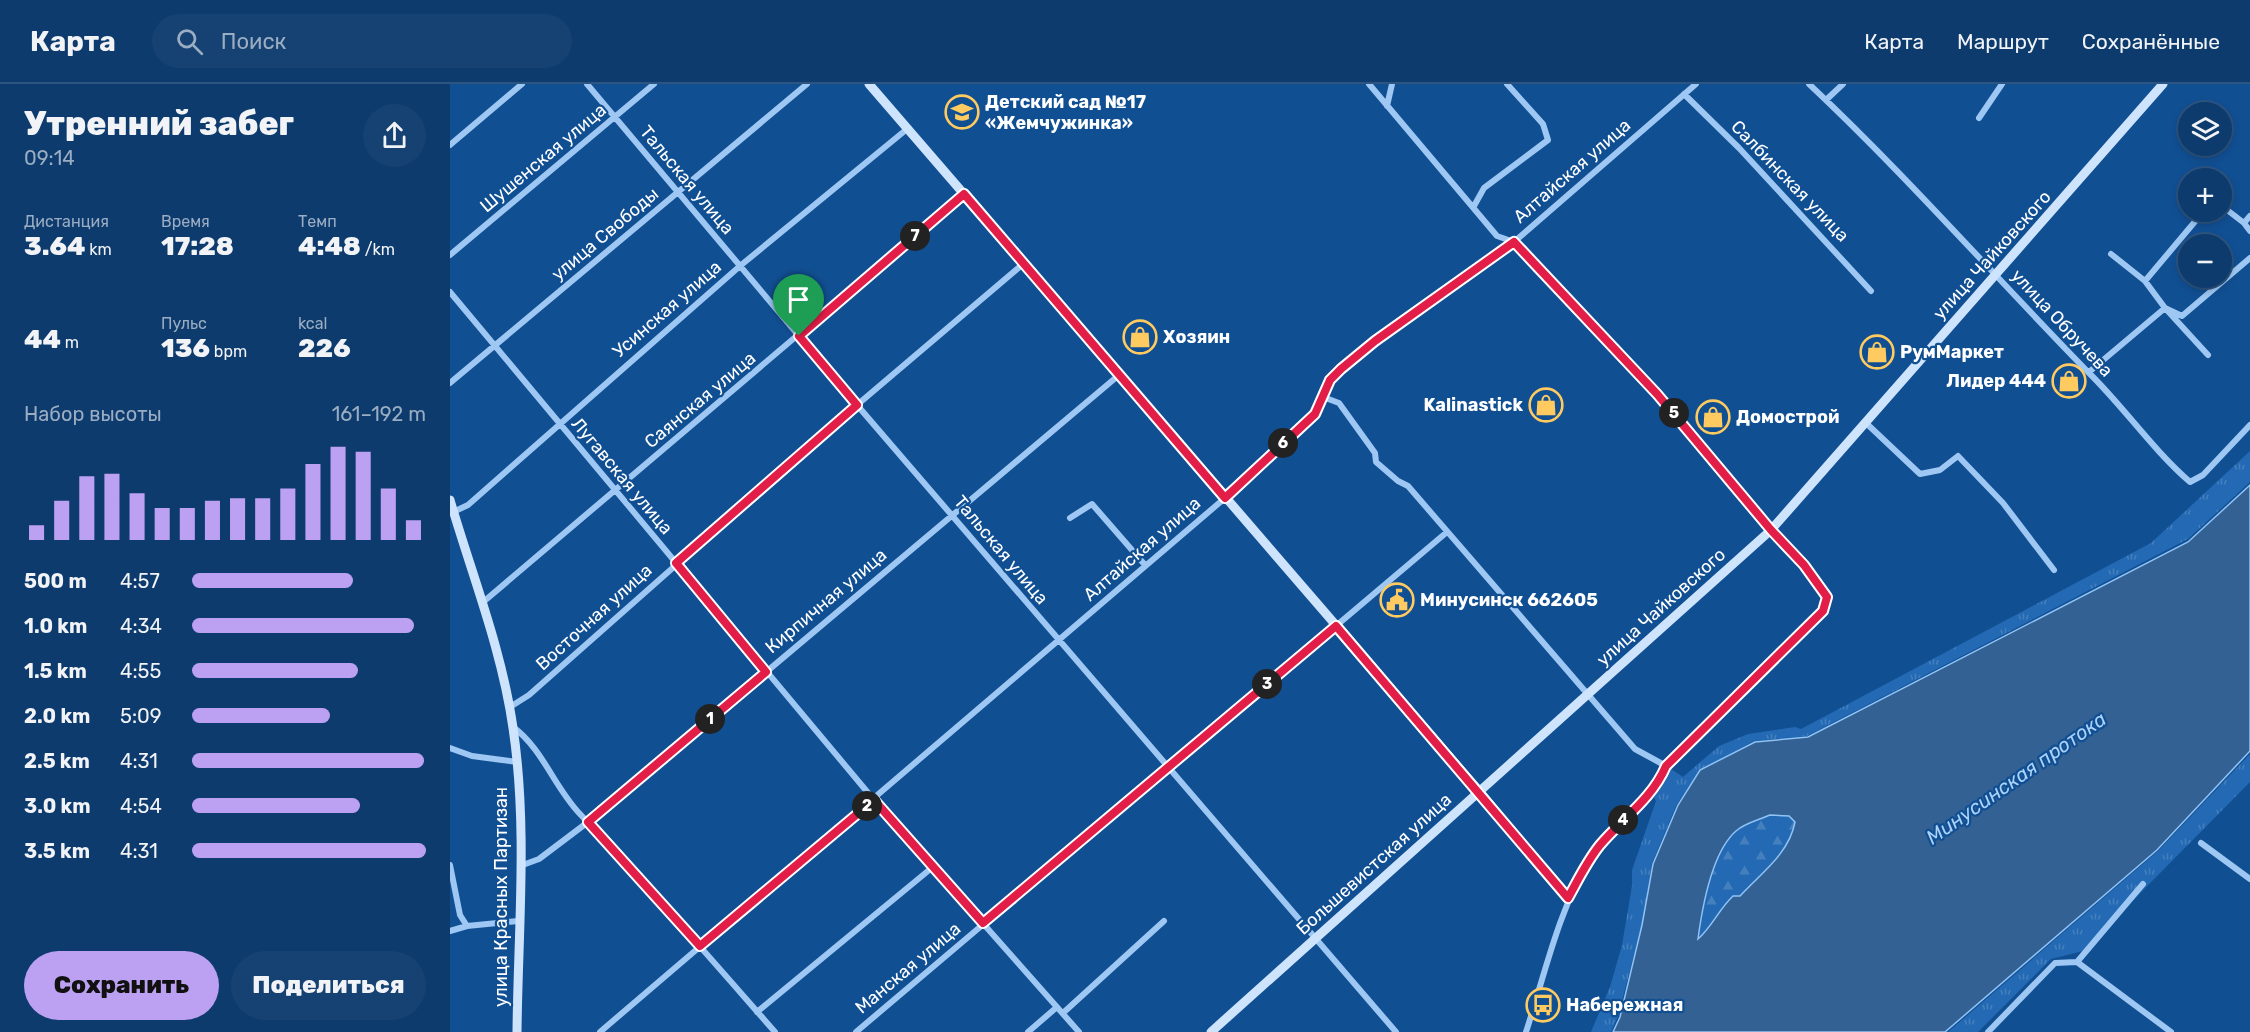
<!DOCTYPE html>
<html lang="ru">
<head>
<meta charset="utf-8">
<style>
	body { margin:0; font-family:Rubik,sans-serif; background:#164273; color:#f1f3f6; height:100vh; display:flex; flex-direction:column; font-size:22px; white-space:nowrap }
	* { box-sizing:border-box; margin:0 }
	p { font-size:20px; color:#9aadc2 }
	.icon { flex:none; width:33px; height:33px; fill:none; stroke:currentColor; stroke-width:2; stroke-linecap:round; stroke-linejoin:round }
	.map { position:relative; flex:1; overflow:hidden }
	.sheet { display:flex; flex-direction:column; background:#0d3b6e; width:450px }
	.sheet>* { flex:none }
	.buttons { position:absolute; left:1728px; top:18px; display:grid; gap:12px }
	.buttons a { display:grid; place-items:center; width:54px; height:54px; border-radius:50%; background:#0d3b6e; box-shadow:0 3px 9px #0003,0 0 0 2px #2d5581; font-size:30px }
	.pin { position:absolute; display:grid; place-items:center; width:51px; height:51px; color:#fff; margin:-62px -26px; border-radius:50% 50% 50% 0; rotate:-45deg; box-shadow:0 0 6px #0007 }
	.pin .icon { rotate:45deg }
	.km { position:absolute; width:30px; height:30px; margin:-15px; border-radius:50%; background:#222; color:#fff; font-size:16px; line-height:30px; text-align:center }
	.round { display:grid; place-items:center; flex:none; width:63px; height:63px; border-radius:32px; background:#164273 }
	.headline { display:flex; align-items:center; justify-content:space-between; height:102px; padding:0 24px }
	h1 { font-size:33px; font-weight:800; line-height:45px }
	.figures { display:grid; grid-template-columns:repeat(3,1fr); gap:9px; height:102px; padding:6px 24px }
	.figures div { display:grid; align-content:center }
	.figures b { font-size:26px; font-weight:800 }
	.figures small { font-size:16px; font-weight:400 }
	.figures p { font-size:16px }
	.chart { height:168px; padding:12px 24px }
	.chart p { display:flex; justify-content:space-between }
	.chart svg { width:100%; height:108px; margin-top:6px; stroke:#bca0f2; stroke-width:6 }
	.primary-button { display:flex; gap:12px; margin-top:auto; padding:12px 24px }
	.primary-button a { flex:1; height:69px; border-radius:36px; background:#bca0f2; color:#111; font-size:24px; font-weight:800; line-height:69px; text-align:center }
	.primary-button a+a { background:#164273; color:#f1f3f6 }
	ul { padding:0 24px; list-style:none; font-size:20px }
	li { display:grid; grid-template-columns:96px 72px 1fr; align-items:center; height:45px }
	li i { height:15px; border-radius:8px; background:#bca0f2 }
	header { display:flex; align-items:center; gap:36px; box-sizing:border-box; height:84px; padding:0 30px; background:#0d3b6e; border-bottom:2px solid #2d5581 }
	header strong { font-size:28px }
	nav { display:flex; gap:33px; margin-inline-start:auto; font-size:21px }
	.search { width:420px; height:54px; background:#164273; display:flex; align-items:center; gap:15px; box-sizing:border-box; padding:0 21px; border-radius:33px; color:#9aadc2; font-size:22px }
	main { display:flex; flex:1; min-height:0 }
	.map>svg:first-child { display:block }
	.grass { fill:url(#grass-tufts) }
	.forest { fill:url(#forest-firs) }
	.water { fill:#346193; stroke:#90c3f6; stroke-width:1.5; fill-rule:evenodd }
	.lines { fill:none; stroke-linecap:round; stroke-linejoin:round }
	.street { stroke:#9ec8f3; stroke-width:6 }
	.secondary { stroke:#cee4fd; stroke-width:9 }
	.route-casing { stroke:#fff; stroke-width:12 }
	.route { stroke:#e11d48; stroke-width:8 }
	.labels { text-anchor:middle; dominant-baseline:central; stroke-width:4.5; stroke-linejoin:round; paint-order:stroke }
	.poi-label { font-size:18px; font-weight:bold; fill:#fff; stroke:#114f93; text-anchor:start }
	.street-label { font-size:18px; fill:#fff; stroke:#114f93 }
	.water-label { font-size:20px; font-style:italic; fill:#abd2fa; stroke:#114f93 }
</style>
</head>
<body>
<header>
<strong>Карта</strong>
<div class="search"><svg class="icon" aria-label="search" viewBox="0 0 24 24"><circle cx="10" cy="10" r="6"/><path d="M15 15l6 6"/></svg>Поиск</div>
<nav><a>Карта</a><a>Маршрут</a><a>Сохранённые</a></nav>
</header>
<main>
<section class="sheet">
<div class="headline"><div><h1>Утренний забег</h1><p>09:14</p></div><a class="round"><svg class="icon" aria-label="share" viewBox="0 0 24 24"><path d="M12 15V3M7 8l5-5 5 5M5 13v7h14v-7"/></svg></a></div>
<div class="figures">
<div><p>Дистанция</p><b>3.64<small> km</small></b></div>
<div><p>Время</p><b>17:28</b></div>
<div><p>Темп</p><b>4:48<small> /km</small></b></div>
</div>
<div class="figures">
<div><b>44<small> m</small></b></div>
<div><p>Пульс</p><b>136<small> bpm</small></b></div>
<div><p>kcal</p><b>226</b></div>
</div>
<div class="chart"><p><span>Набор высоты</span>161–192 m</p>
<svg viewBox="0 0 160 44" preserveAspectRatio="none"><path d="M5 44V38M15 44V28M25 44V18M35 44V17M45 44V25M55 44V31M65 44V31M75 44V28M85 44V27M95 44V27M105 44V23M115 44V13M125 44V6M135 44V8M145 44V23M155 44V36"/></svg>
</div>
<ul>
<li><b>500 m</b>4:57<i style="width:69%"></i></li>
<li><b>1.0 km</b>4:34<i style="width:95%"></i></li>
<li><b>1.5 km</b>4:55<i style="width:71%"></i></li>
<li><b>2.0 km</b>5:09<i style="width:59%"></i></li>
<li><b>2.5 km</b>4:31<i style="width:99%"></i></li>
<li><b>3.0 km</b>4:54<i style="width:72%"></i></li>
<li><b>3.5 km</b>4:31<i style="width:100%"></i></li>
</ul>
<div class="primary-button"><a>Сохранить</a><a>Поделиться</a></div>
</section>
<div class="map">
<svg width="1800" height="948" viewBox="0 0 1800 948">
	<defs>
		<pattern id="grass-tufts" width="24" height="20" patternUnits="userSpaceOnUse" patternTransform="scale(1.5)"><rect width="24" height="20" fill="#2369b3"/><path d="M3 7l-1-3M5 7V3M7 7l1-3M15 17l-1-3M17 17v-4M19 17l1-3" fill="none" stroke="#4480be"/></pattern>
		<pattern id="forest-firs" width="22" height="20" patternUnits="userSpaceOnUse" patternTransform="scale(1.5)"><rect width="22" height="20" fill="#2369b3"/><path d="M5 1l3.5 6h-7zM16 11l3.5 6h-7z" fill="#4480be"/></pattern>
	</defs>
	<rect width="100%" height="100%" fill="#114f93"/>
	<!-- grass -->
	<path class="grass" d="M1800,367V398L1738,455L1357,652L1304,657L1250,686L1227,720L1202,779L1192,840L1168,932L1161,948H1141L1160,903L1172,861L1182,802V786L1206,717L1203,711L1221,685L1233,693L1269,662L1298,650L1345,643L1351,645L1701,459Z
		M1800,670V698L1633,867L1601,875L1528,948H1498L1708,767Z"/>
	<!-- forest -->
	<path class="forest" d="M1320,731H1339L1345,738L1342,751L1331,769L1290,813L1275,820L1259,845L1248,856C1255,822 1258,772 1286,747C1295,740 1309,736 1320,731Z"/>
	<!-- water -->
	<path class="water" d="M1800,401V667L1707,766L1495,948H1163L1170,933L1192,841L1203,780L1228,721L1250,686L1305,658L1358,653L1738,458ZM1320,731L1339,732L1345,738C1339,770 1310,790 1290,812H1283C1269,825 1262,843 1248,855C1252,825 1262,768 1286,747C1295,739 1309,736 1320,731Z"/>
	<g class="lines">
		<!-- street -->
		<path class="street" d="M137,0L407,321L946,948
			M919,0L1047,152L1064,158L1207,310L1321,446L1354,481L1377,513L1373,527L1216,682C1200,720 1161,740 1140,775C1108,827 1095,890 1076,948
			M1359,0C1456,91 1545,193 1638,288C1674,323 1702,365 1740,398L1753,391L1800,341
			M1234,10L1289,64L1421,207
			M1376,16L1393,0
			M937,22L942,0
			M1529,34L1552,0
			M0,61L72,0
			M1024,122L1034,104L1098,56L1093,40L1057,0
			M1772,122L1794,139
			M1800,132L1794,139L1800,147
			M1661,170L1695,197L1715,224L1758,271
			M0,171L204,0
			M1695,197L1753,128
			M0,208L424,716L629,948
			M1639,288L1715,224L1732,232L1800,174
			M0,299L357,0
			M873,313L889,319L925,369L926,378L948,397L958,402L1185,665L1216,682
			M1416,339L1470,390L1490,386L1508,372L1553,419L1604,486
			M1,429L18,421L290,182L457,45
			M620,434L642,420L695,481
			M32,519L514,110
			M60,623L79,611L407,321L573,180
			M63,643C93,665 104,703 130,730C197,801 261,875 325,948
			M0,664L22,672L67,678
			M1751,759L1800,795
			M0,781L10,831L17,842
			M70,782L89,775L138,738L669,291
			M0,847L17,842L68,837
			M1627,878L1721,948
			M307,928L484,782
			M613,929L714,837
			M150,948L775,414L865,330L880,296L891,285L925,257L1064,158L1246,0
			M406,948L997,448
			M578,948L607,923
			M1538,948L1605,879L1627,878L1693,800"/>
		<!-- secondary -->
		<path class="secondary" d="M419,0L1029,707L1118,814
			M0,416C22,491 52,566 63,644C78,743 68,848 67,948
			M761,948L1321,446L1713,0"/>
	</g>
	<g class="lines">
		<!-- route casing -->
		<g class="route-casing">
			<path id="route" d="M514,110L775,414L865,330L880,296L891,285L925,257L1064,158L1207,310L1321,446L1354,481L1377,513L1373,527L1216,682C1202,715 1172,735 1150,761C1137,777 1128,796 1118,814L886,542L533,839L424,716L250,862L138,738L316,588L226,479L407,321L349,252Z"/>
		</g>
		<!-- route -->
		<use href="#route" class="route"/>
	</g>
	<!-- icons -->
	<defs>
		<g id="school-ring" transform="scale(1.725)"><circle r="9.5" fill="#114f93" stroke="#ffcb60" stroke-width="1.5"/><path d="M0-5L7-2L0 1L-7-2ZM-4 1L0 2.5L4 1V4Q0 6-4 4Z" fill="#ffcb60"/></g>
		<g id="shop-ring" transform="scale(1.725)"><circle r="9.5" fill="#114f93" stroke="#ffcb60" stroke-width="1.5"/><path d="M-5-2.5h2.3a2.7 3.5 0 0 1 5.4 0H5L5.5 6h-11ZM-1.5-2.5h3a1.5 2.3 0 0 0-3 0Z" fill="#ffcb60"/></g>
		<g id="civic-ring" transform="scale(1.725)"><circle r="9.5" fill="#114f93" stroke="#ffcb60" stroke-width="1.5"/><path d="M-.6-6.5H3V-4.5H.6V-3L4-1V1h2V6H-6V1h2V-1L-.6-3ZM-1.2 2.5V6h2.4V2.5Z" fill="#ffcb60"/></g>
		<g id="bus-ring" transform="scale(1.725)"><circle r="9.5" fill="#114f93" stroke="#ffcb60" stroke-width="1.5"/><path d="M-5-6H5V4H4V6H2V4H-2V6H-4V4H-5ZM-3.5-4V0h7V-4ZM-3.5 1.2v1.5H-2V1.2ZM2 1.2v1.5H3.5V1.2Z" fill="#ffcb60"/></g>
	</defs>
	<g fill-rule="evenodd">
		<use href="#school-ring" x="512" y="28"/>
		<use href="#shop-ring" x="690" y="253"/>
		<use href="#shop-ring" x="1427" y="268"/>
		<use href="#shop-ring" x="1619" y="297"/>
		<use href="#shop-ring" x="1096" y="321"/>
		<use href="#shop-ring" x="1263" y="333"/>
		<use href="#civic-ring" x="947" y="516"/>
		<use href="#bus-ring" x="1093" y="921"/>
	</g>
	<g class="labels">
		<!-- poi labels -->
		<g class="poi-label">
			<text x="535" y="18">Детский сад №17<tspan x="535" dy="21">«Жемчужинка»</tspan></text>
			<text x="713" y="253">Хозяин</text>
			<text x="1450" y="268">РумМаркет</text>
			<text x="1596" y="297" text-anchor="end">Лидер 444</text>
			<text x="1073" y="321" text-anchor="end">Kalinastick</text>
			<text x="1286" y="333">Домострой</text>
			<text x="970" y="516">Минусинск 662605</text>
			<text x="1116" y="921">Набережная</text>
		</g>
		<!-- street labels -->
		<g class="street-label">
			<text transform="translate(93 74) rotate(-40)">Шушенская улица</text>
			<text transform="translate(1122 87) rotate(-41)">Алтайская улица</text>
			<text transform="translate(237 96) rotate(50)">Тальская улица</text>
			<text transform="translate(1340 97) rotate(46)">Салбинская улица</text>
			<text transform="translate(155 150) rotate(-40)">улица Свободы</text>
			<text transform="translate(1542 171) rotate(-48)">улица Чайковского</text>
			<text transform="translate(217 225) rotate(-41)">Усинская улица</text>
			<text transform="translate(1612 239) rotate(47)">улица Обручева</text>
			<text transform="translate(250 316) rotate(-40)">Саянская улица</text>
			<text transform="translate(172 392) rotate(50)">Лугавская улица</text>
			<text transform="translate(692 465) rotate(-41)">Алтайская улица</text>
			<text transform="translate(551 466) rotate(50)">Тальская улица</text>
			<text transform="translate(376 517) rotate(-40)">Кирпичная улица</text>
			<text transform="translate(1211 523) rotate(-42)">улица Чайковского</text>
			<text transform="translate(144 533) rotate(-42)">Восточная улица</text>
			<text transform="translate(924 780) rotate(-42)">Большевистская улица</text>
			<text transform="translate(51 813) rotate(-90)">улица Красных Партизан</text>
			<text transform="translate(458 884) rotate(-40)">Манская улица</text>
		</g>
		<!-- water labels -->
		<g class="water-label">
			<text transform="translate(1566 694) rotate(-35)">Минусинская протока</text>
		</g>
	</g>
</svg>
<div class="buttons">
<a><svg class="icon" aria-label="layers" viewBox="0 0 24 24"><path d="M12 4l9 5-9 5-9-5zM3 14l9 5 9-5"/></svg></a>
<a>+</a>
<a>−</a>
</div>
<div class="pin" style="left:349px;top:252px;background:#1e9e55"><svg class="icon" aria-label="arrive" viewBox="0 0 24 24"><path d="M6 21V4h12l-3 4 3 4H6"/></svg></div>
<b class="km" style="left:260px;top:635px">1</b>
<b class="km" style="left:417px;top:722px">2</b>
<b class="km" style="left:817px;top:600px">3</b>
<b class="km" style="left:1173px;top:736px">4</b>
<b class="km" style="left:1224px;top:329px">5</b>
<b class="km" style="left:833px;top:359px">6</b>
<b class="km" style="left:465px;top:152px">7</b>
</div>
</main>
</body>
</html>
